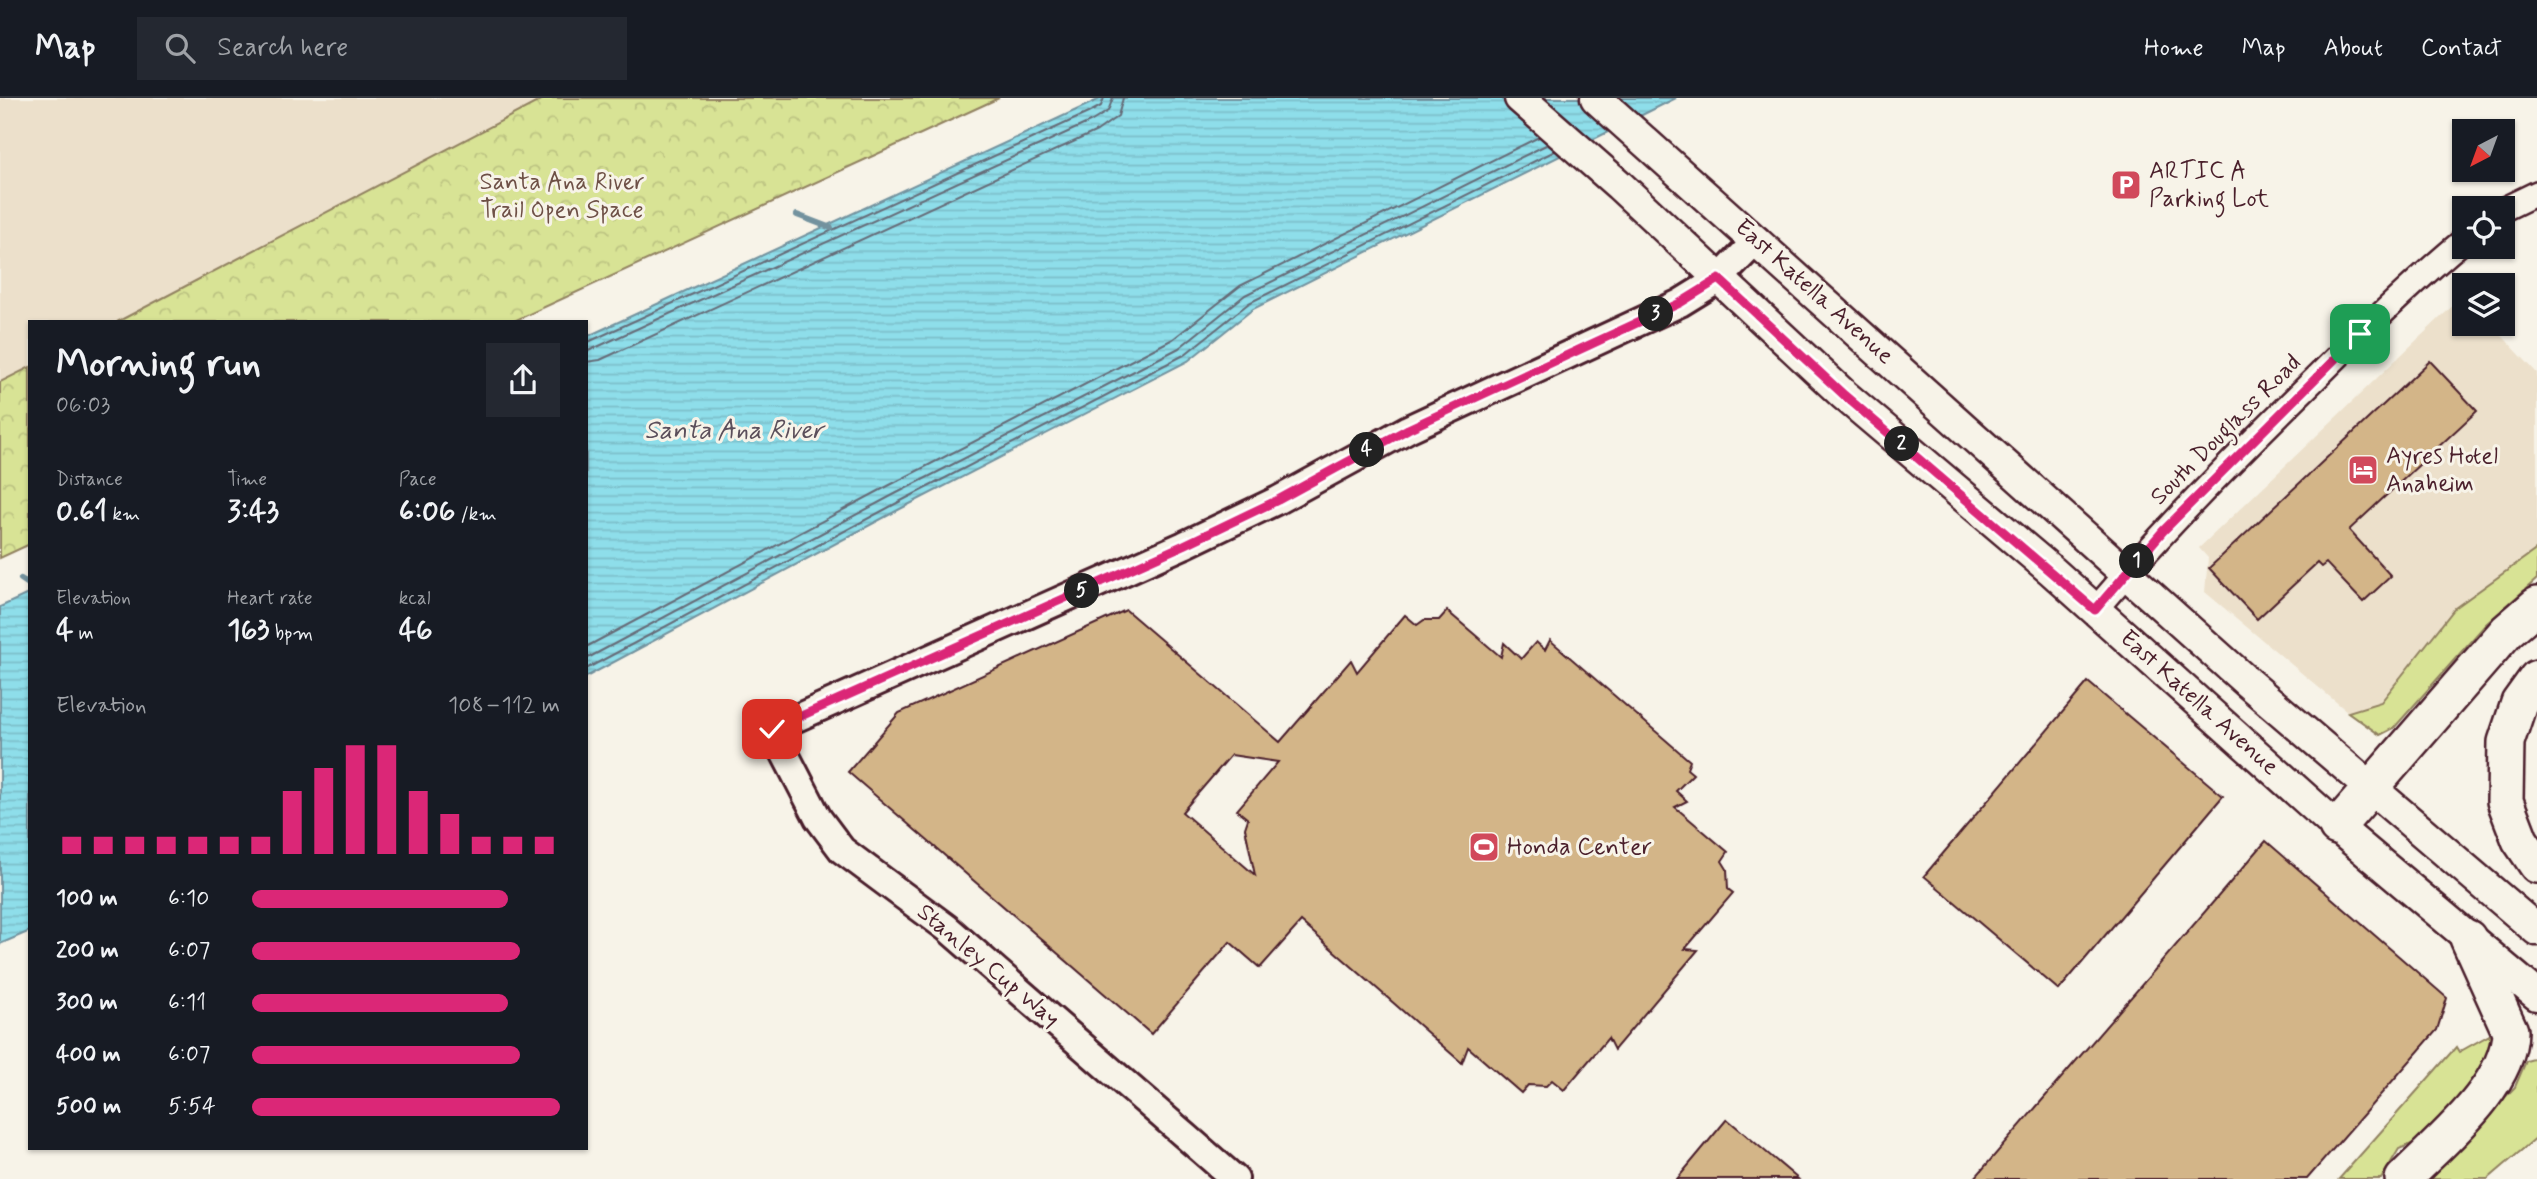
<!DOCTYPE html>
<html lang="en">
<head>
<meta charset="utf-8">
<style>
	body { margin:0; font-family:Mynerve,sans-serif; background:#242831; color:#f1f3f6; height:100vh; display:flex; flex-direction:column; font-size:26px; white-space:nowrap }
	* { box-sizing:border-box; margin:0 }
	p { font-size:23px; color:#9ea1a6 }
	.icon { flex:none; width:38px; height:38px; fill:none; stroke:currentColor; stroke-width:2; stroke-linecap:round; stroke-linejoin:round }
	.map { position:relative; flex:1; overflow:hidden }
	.side { position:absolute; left:28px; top:222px; width:560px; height:830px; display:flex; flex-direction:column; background:#171b24; border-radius:0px; box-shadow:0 2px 5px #0004 }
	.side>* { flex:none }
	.needle { width:46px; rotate:221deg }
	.tools { position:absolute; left:2452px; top:21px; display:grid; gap:14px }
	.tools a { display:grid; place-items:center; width:63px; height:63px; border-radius:0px; background:#171b24; box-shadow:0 2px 5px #0004; font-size:35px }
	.pin { position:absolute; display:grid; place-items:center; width:60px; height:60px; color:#fff; margin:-30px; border-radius:14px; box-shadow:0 4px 10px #0006 }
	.km { position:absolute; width:35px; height:35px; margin:-18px; border-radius:50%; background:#222; color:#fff; font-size:19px; line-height:35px; text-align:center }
	.round { display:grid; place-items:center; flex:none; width:74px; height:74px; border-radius:0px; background:#242831 }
	.summary { display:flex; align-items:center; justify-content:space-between; height:119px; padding:0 28px }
	h1 { font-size:38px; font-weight:800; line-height:52px }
	.figures { display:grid; grid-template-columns:repeat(3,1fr); gap:10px; height:119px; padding:7px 28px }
	.figures div { display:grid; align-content:center }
	.figures b { font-size:30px; font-weight:800 }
	.figures small { font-size:19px; font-weight:400 }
	.figures p { font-size:19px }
	.chart { height:196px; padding:14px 28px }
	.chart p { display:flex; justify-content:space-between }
	.chart svg { width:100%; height:126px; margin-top:7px; stroke:#db2777; stroke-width:6 }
	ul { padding:0 28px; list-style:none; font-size:23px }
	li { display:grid; grid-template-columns:112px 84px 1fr; align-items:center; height:52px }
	li i { height:18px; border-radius:9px; background:#db2777 }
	header { display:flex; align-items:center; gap:42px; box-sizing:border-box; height:98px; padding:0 35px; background:#171b24; border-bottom:2px solid #363941 }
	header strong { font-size:33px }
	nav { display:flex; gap:38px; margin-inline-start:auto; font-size:24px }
	.search { width:490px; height:63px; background:#242831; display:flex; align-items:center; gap:18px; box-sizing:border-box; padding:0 24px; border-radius:0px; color:#9ea1a6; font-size:26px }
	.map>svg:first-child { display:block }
	.built { fill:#ece0cb }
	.green { fill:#d8e395; stroke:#918160; stroke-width:2 }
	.forest { fill:url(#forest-crowns); stroke:#918160; stroke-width:2 }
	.water { fill:url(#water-rules); stroke:#73929e; stroke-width:2 }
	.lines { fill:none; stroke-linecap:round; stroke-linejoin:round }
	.shore { stroke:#656b77; stroke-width:2 }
	.stream { stroke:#73929e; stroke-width:6 }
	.building { fill:#d3b588; stroke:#4a1f2b; stroke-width:2; fill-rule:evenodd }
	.tertiary-casing { stroke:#4a1f2b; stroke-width:28 }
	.secondary-casing { stroke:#4a1f2b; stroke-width:32 }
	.primary-casing { stroke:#4a1f2b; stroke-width:35 }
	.motorway-casing { stroke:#4a1f2b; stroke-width:40 }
	.tertiary { stroke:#f7f3e8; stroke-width:23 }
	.secondary { stroke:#f7f3e8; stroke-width:26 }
	.primary { stroke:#f7f3e8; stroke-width:30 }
	.motorway { stroke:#f7f3e8; stroke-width:35 }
	.route-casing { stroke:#fff; stroke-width:14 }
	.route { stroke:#db2777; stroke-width:9 }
	.labels { text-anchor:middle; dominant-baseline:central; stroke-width:6; stroke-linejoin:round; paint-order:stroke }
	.poi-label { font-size:24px; fill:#4a1f2b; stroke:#f7f3e8; text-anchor:start }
	.park-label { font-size:24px; fill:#6e5046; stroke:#f7f3e8 }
	.street-label { font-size:24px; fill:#4a1f2b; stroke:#f7f3e8 }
	.water-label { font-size:26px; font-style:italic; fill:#5b4f5b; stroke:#f7f3e8 }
</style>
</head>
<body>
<header>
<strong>Map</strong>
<div class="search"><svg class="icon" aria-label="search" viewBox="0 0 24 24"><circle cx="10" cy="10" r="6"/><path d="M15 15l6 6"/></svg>Search here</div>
<nav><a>Home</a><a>Map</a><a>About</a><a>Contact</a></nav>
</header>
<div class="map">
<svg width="2537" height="1081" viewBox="0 0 2537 1081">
	<defs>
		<pattern id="forest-crowns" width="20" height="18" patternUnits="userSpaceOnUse" patternTransform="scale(1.75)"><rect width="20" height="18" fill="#d8e395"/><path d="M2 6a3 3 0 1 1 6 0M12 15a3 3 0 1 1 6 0" fill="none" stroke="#bbc281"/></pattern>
		<pattern id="water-rules" width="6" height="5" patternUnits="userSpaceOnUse" patternTransform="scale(1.75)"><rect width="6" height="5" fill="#8edeea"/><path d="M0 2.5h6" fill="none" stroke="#7cbec9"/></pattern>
	</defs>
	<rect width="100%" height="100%" fill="#f7f3e8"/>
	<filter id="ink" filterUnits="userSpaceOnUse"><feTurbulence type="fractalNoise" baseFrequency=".0143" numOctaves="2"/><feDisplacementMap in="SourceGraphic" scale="14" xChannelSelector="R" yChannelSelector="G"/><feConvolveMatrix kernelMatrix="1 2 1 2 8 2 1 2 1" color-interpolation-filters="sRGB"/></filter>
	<g filter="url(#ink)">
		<!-- built -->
		<path class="built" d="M0,0H545L117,224H30V269L0,284Z
			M2464,197V226H2491L2537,275V451L2455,510L2381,604L2348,614L2205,494L2208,460L2199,450Z"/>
		<!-- green -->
		<path class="green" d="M2537,451V481L2486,526L2394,630L2380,637L2348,614L2381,604L2455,510Z
			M2495,934V958L2429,1039L2399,1051L2381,1081H2339L2456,949L2459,954Z
			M2537,960V1039L2488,1081H2427L2515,989L2526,963Z"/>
		<!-- forest -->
		<path class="forest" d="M545,0H999L512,224H117Z
			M30,269V446L0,460V284Z"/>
		<!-- water -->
		<path class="water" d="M1102,0H1676L1253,211L1188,263L900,411L586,579V239Z
			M30,495V833L0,846V509Z"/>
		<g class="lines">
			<!-- shore -->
			<path class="shore" d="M586,245L1088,15L1101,8L1104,0
				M586,254L1092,23L1108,13L1113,0
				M586,264L600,262L1097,33L1118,18L1123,0
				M586,549L888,388L1173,241L1240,188L1539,39
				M586,561L893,397L1179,250L1245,197L1548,46
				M586,571L897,405L1184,257L1249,205L1555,53"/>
			<!-- stream -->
			<path class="stream" d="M797,117L831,130
				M21,481L30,487"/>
		</g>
		<!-- building -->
		<path class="building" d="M2430,263L2477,313L2349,432L2391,478L2363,504L2326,465L2321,469L2317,465L2257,521L2209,470Z
			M1126,512L1280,644L1351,562L1357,574L1405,517L1417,527L1424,522H1439L1447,513L1501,559L1504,545L1521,561L1536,544L1545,552L1550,542L1690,663L1687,671L1693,676L1676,693L1687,703L1675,709L1728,754L1722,763L1727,771L1728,791L1733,795L1685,851L1698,852L1614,952L1608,940L1564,992L1552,982L1546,988L1528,987L1521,995L1468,949L1462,965L1301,824L1260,870L1230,844L1151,936L848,674L899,615ZM1231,657L1278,664L1237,712L1248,721L1245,730L1255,777L1182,714Z
			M2088,584L2223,698L2059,892L1924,778Z
			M2266,743L2447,900L2437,932L2307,1081H1974Z
			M1727,1021L1798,1081H1677Z"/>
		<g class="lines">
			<!-- tertiary casing -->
			<g class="tertiary-casing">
				<path id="tertiary" d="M2502,112L2537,95
					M2095,512C2165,430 2239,355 2316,280C2364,232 2412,185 2464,142"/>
			</g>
			<!-- secondary casing -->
			<g class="secondary-casing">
				<path id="secondary" d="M1235,1081L947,830L842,752L818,720L772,631L1184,447L1278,402L1408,331L1680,205L1719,181L1757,142"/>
			</g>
			<!-- primary casing -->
			<g class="primary-casing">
				<path id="primary" d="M1520,0L1619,87L1844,297L2052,473L2337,729L2537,897
					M1596,0L2247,584L2537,832"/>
			</g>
			<!-- motorway casing -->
			<g class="motorway-casing">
				<path id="motorway" d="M2537,580L2519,605L2506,644L2505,703L2520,742L2537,767
					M2337,729L2507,533L2537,507
					M2403,1081C2440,1043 2509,989 2510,933L2468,840"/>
			</g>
			<!-- tertiary -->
			<use href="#tertiary" class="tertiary"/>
			<!-- secondary -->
			<use href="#secondary" class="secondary"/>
			<!-- primary -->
			<use href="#primary" class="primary"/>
			<!-- motorway -->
			<use href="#motorway" class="motorway"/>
		</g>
	</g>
	<g class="lines" filter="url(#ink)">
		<!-- route casing -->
		<g class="route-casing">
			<path id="route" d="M772,631L1184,447L1278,402L1408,331L1680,205L1719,181L1844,297L2095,512L2163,433L2360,236"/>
		</g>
		<!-- route -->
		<use href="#route" class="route"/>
	</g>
	<!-- icons -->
	<defs>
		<g id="parking-square" transform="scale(1.575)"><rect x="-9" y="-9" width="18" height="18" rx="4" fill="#d1495b" stroke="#f7f3e8"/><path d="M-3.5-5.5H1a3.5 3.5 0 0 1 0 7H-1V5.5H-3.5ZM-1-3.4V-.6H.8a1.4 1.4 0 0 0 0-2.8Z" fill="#fff"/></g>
		<g id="hotel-square" transform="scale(1.575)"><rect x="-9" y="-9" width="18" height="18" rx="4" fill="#d1495b" stroke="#f7f3e8"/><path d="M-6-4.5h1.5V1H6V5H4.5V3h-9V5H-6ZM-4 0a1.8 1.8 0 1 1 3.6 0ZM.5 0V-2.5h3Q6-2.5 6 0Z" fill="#fff"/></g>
		<g id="stadium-square" transform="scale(1.575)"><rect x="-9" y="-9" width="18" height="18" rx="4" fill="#d1495b" stroke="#f7f3e8"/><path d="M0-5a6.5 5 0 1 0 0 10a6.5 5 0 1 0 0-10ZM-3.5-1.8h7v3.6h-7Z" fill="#fff"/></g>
	</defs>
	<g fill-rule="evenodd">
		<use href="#parking-square" x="2126" y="87"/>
		<use href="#hotel-square" x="2363" y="372"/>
		<use href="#stadium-square" x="1484" y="749"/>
	</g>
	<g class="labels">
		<!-- poi labels -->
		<g class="poi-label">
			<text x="2149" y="73">ARTIC A<tspan x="2149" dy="28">Parking Lot</tspan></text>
			<text x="2386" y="358">Ayres Hotel<tspan x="2386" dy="28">Anaheim</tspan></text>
			<text x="1507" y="749">Honda Center</text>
		</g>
		<!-- park labels -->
		<g class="park-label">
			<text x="562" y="84">Santa Ana River<tspan x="562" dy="28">Trail Open Space</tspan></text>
		</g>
		<!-- street labels -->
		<g class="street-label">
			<text transform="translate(1814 194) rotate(42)">East Katella Avenue</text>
			<text transform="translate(2226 332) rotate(-45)">South Douglass Road</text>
			<text transform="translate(2199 605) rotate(42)">East Katella Avenue</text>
			<text transform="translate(988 868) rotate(40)">Stanley Cup Way</text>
		</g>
		<!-- water labels -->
		<g class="water-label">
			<text x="734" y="333">Santa Ana River</text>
		</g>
	</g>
</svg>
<div class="tools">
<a><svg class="needle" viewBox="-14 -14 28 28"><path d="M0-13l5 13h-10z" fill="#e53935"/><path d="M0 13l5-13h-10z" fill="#9ea1a6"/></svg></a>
<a><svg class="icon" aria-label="locate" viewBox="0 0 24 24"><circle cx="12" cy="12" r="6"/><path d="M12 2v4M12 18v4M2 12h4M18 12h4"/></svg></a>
<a><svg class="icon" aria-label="layers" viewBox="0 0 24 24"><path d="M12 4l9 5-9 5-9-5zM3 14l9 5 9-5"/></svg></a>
</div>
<div class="pin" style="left:2360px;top:236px;background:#1e9e55"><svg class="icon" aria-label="arrive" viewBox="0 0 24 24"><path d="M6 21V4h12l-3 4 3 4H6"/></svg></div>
<div class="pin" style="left:772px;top:631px;background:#d93025"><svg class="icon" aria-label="check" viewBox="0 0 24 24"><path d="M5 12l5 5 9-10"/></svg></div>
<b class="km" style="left:2137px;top:463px">1</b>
<b class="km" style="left:1902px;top:346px">2</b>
<b class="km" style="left:1656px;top:216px">3</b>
<b class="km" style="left:1367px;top:352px">4</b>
<b class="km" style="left:1082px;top:493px">5</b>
<section class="side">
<div class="summary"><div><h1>Morning run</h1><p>06:03</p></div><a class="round"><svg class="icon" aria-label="share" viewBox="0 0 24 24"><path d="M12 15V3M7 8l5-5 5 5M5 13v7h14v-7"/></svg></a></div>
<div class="figures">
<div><p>Distance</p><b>0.61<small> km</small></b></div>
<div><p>Time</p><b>3:43</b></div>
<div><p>Pace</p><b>6:06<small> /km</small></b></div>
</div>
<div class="figures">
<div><p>Elevation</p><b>4<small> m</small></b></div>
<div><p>Heart rate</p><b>163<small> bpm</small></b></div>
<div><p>kcal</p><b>46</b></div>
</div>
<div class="chart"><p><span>Elevation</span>108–112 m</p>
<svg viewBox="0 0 160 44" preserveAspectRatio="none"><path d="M5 44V38M15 44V38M25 44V38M35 44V38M45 44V38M55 44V38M65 44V38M75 44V22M85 44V14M95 44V6M105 44V6M115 44V22M125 44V30M135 44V38M145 44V38M155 44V38"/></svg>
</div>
<ul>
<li><b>100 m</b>6:10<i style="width:83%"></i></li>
<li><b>200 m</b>6:07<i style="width:87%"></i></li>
<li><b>300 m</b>6:11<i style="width:83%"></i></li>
<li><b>400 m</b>6:07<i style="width:87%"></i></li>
<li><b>500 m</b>5:54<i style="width:100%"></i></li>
</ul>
</section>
</div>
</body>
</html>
